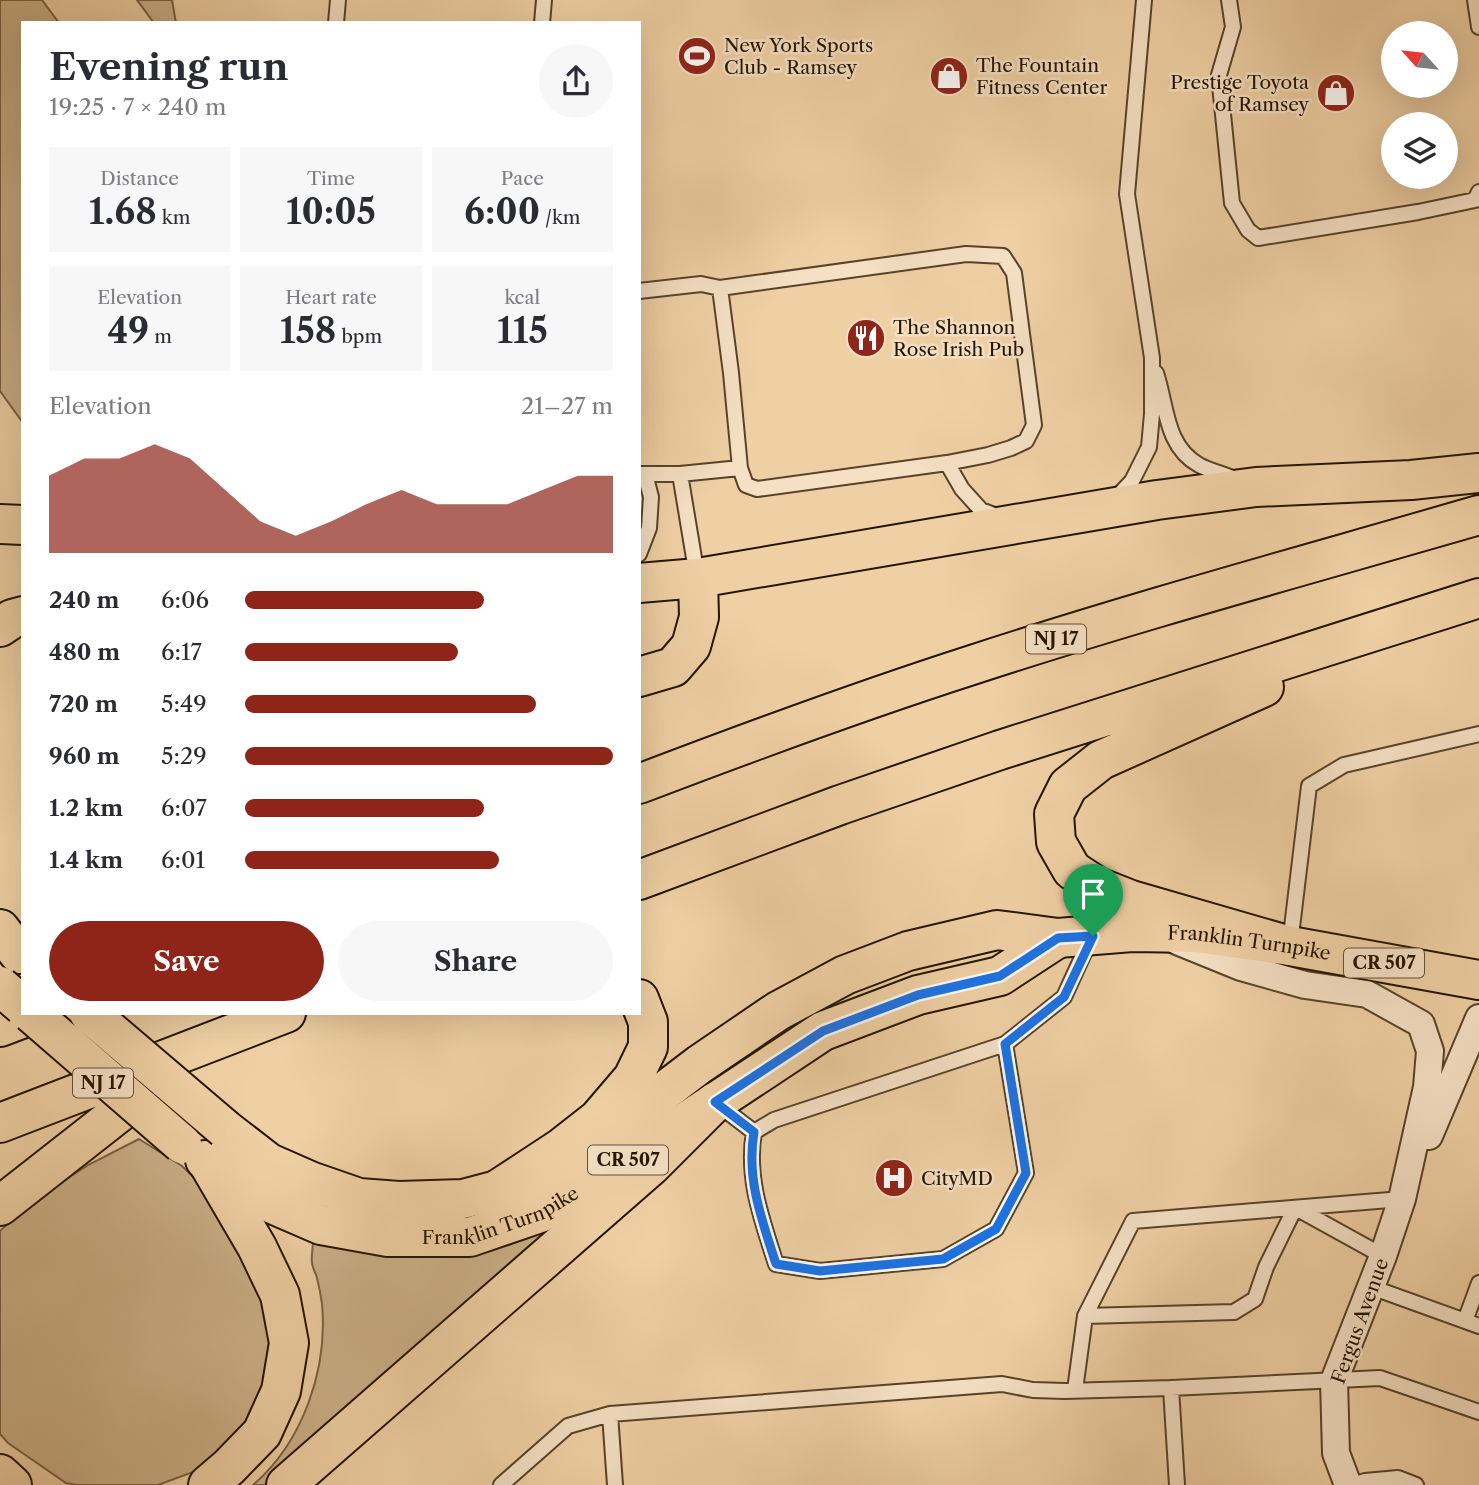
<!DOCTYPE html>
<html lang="en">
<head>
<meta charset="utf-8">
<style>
	body { margin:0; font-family:"Libre Caslon Text",serif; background:#f7f7f7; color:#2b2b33; height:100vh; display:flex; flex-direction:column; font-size:26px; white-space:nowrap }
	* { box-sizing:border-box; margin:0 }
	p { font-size:23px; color:#7c7c81 }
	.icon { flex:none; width:38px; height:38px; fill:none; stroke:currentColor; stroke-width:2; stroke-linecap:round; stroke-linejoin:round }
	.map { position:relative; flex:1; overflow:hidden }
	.side { position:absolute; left:21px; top:21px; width:620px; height:994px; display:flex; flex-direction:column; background:#fff; border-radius:0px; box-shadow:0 7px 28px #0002 }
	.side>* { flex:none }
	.needle { width:46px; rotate:297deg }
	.buttons { position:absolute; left:1381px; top:21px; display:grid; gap:14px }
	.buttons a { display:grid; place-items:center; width:77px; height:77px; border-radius:50%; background:#fff; box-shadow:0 7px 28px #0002; font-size:35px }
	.pin { position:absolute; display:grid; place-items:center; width:60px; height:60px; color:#fff; margin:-72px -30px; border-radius:50% 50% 50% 0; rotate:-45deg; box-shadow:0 0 7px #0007 }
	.pin .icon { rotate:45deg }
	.round { display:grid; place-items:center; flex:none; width:74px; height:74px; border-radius:37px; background:#f7f7f7 }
	.overview { display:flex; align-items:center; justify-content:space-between; height:119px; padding:0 28px }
	h1 { font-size:38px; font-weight:700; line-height:52px }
	.stats { display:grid; grid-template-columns:repeat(3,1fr); gap:10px; height:119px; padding:7px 28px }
	.stats div { display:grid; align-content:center; border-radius:0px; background:#f7f7f7; text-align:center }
	.stats b { font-size:35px; font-weight:700 }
	.stats small { font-size:19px; font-weight:400 }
	.stats p { font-size:19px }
	.chart { height:196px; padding:14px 28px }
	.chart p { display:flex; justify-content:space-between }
	.chart svg { width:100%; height:126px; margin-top:7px; fill:#8f2418; opacity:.7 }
	.action { display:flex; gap:14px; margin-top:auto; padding:14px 28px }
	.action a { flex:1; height:80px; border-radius:42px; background:#8f2418; color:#fff; font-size:28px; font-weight:700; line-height:80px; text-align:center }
	.action a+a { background:#f7f7f7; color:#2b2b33 }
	ul { padding:0 28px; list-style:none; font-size:23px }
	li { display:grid; grid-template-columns:112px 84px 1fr; align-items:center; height:52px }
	li i { height:18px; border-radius:9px; background:#8f2418 }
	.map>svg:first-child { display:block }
	.green { fill:#ccb088; stroke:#786244; stroke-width:2 }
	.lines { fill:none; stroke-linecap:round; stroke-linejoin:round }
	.service-casing { stroke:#574329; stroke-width:18 }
	.minor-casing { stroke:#574329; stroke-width:30 }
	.primary-casing { stroke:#241400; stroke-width:42 }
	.trunk-casing { stroke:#241400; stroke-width:42 }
	.service { stroke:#f5e0c4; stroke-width:14 }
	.minor { stroke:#f5e0c4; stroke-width:26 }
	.primary { stroke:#efd0a4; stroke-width:38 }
	.trunk { stroke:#efd0a4; stroke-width:38 }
	.primary-bridge-casing { stroke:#241400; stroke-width:42; stroke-linecap:butt }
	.primary-bridge { stroke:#efd0a4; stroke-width:38 }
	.route-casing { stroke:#fff; stroke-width:14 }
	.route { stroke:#1a73e8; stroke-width:9 }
	.labels { text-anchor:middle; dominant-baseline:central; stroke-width:5; stroke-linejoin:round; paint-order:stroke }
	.shield { fill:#f5e0c4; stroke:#63513b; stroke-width:2 }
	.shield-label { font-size:18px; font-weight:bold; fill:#241400 }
	.poi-label { font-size:19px; fill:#241400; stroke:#f5e0c4; text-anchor:start }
	.street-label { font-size:19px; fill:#241400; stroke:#f5e0c4 }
</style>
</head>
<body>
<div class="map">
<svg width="1479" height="1485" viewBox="0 0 1479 1485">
	<rect width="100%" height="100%" fill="#efd0a4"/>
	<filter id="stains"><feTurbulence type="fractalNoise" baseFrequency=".00286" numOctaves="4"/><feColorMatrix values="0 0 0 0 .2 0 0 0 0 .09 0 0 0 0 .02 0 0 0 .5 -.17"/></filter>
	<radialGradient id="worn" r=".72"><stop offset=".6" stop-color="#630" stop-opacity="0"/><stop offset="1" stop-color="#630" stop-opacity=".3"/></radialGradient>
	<!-- green -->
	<path class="green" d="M0,0H42L59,23H23V423L0,391Z
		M137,0H172L176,23H154Z
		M139,1139L182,1166L216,1199L273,1326L269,1376L248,1420L204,1468L158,1485H77L66,1483L8,1443L0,1434V1231L33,1200L90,1164Z
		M566,1219L569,1226L265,1485H253C303,1442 328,1369 322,1304C321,1296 319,1286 317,1278C316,1273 312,1268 312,1262C311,1256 313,1248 313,1241Z"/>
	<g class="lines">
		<!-- service casing -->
		<g class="service-casing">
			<path id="service" d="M1229,0L1233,27L1219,75L1232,203L1248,230L1258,238L1418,212L1475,200L1479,192
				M1475,0L1479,27
				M336,23L338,0
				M542,23L544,0
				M720,288L731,373L740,468
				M639,291L701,284L720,288L966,254L1003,256L1014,273L1034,425L1026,441L1011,448L988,455L947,463L757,489L746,485L740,468L680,474H639
				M1156,373C1167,406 1165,446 1199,465C1210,471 1224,474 1235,479
				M947,463L962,489L981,510L999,517
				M680,474L697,576
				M1115,499L1132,481L1149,447L1152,414V358L1127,194L1144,0
				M639,554L649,528L651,497L645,474
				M1290,944L1309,786L1344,765L1479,734
				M1005,1044L1026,1173L996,1229L943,1259L820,1271L776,1264C762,1220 746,1178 754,1132L774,1120L1005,1044L1064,997L1090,940
				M716,1103L754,1132
				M1296,1208L1383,1256
				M1371,1287L1479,1326
				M1085,1316L1234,1312L1255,1299L1266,1267L1295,1208
				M1465,1321L1479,1283
				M1171,1388L1177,1485
				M1075,1390L1085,1316L1133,1221L1402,1199
				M610,1414L615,1485
				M501,1485L568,1426L610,1414L1002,1384L1033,1390L1065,1391L1171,1388L1380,1378L1479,1412
				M1352,1485L1365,1481L1398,1478L1416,1485"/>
		</g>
		<!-- minor casing -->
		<g class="minor-casing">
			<path id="minor" d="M1177,941L1241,967L1305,985L1367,994L1421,1024L1430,1051L1427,1087L1402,1199L1383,1256L1334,1381L1336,1453L1348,1485
				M1429,1136L1479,1018"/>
		</g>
		<!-- primary casing -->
		<g class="primary-casing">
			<g id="primary">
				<path id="s1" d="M225,1129L269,1163L310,1181L359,1198L399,1201L463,1199L497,1190L549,1171L595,1144L700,1064L778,1011L845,975L908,951L997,930L1058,938L1132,932L1196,933L1290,946L1479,980"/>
				<path id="s2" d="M205,1160L256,1197L321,1225L388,1237H470L540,1213L631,1158L823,1031L918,995L1000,976L1058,938"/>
			</g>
		</g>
		<!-- trunk casing -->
		<g class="trunk-casing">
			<path id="trunk" d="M0,524L23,525
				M639,583L698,578L1157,500L1256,487L1411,480L1479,473
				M0,627L12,619L23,616
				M639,677L673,667L691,646L699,617L698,578
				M1264,687L1101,760L1068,786L1054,814L1056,842L1072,870L1098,887L1131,900L1290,946
				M639,784C749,742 860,701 972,665C1140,610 1310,564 1479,515
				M639,880L840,805L1000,750L1479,598
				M0,929L19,954
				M0,1027L37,1013
				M0,1123L286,1013
				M208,1163L257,1247L280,1295L289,1343L281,1391L262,1433L229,1467L208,1485
				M497,1190L561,1148L598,1119L633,1078L648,1047V1022L639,999
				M0,1206L158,1082
				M0,1474L12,1485
				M286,1485L651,1166L715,1102"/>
		</g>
		<!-- service -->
		<use href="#service" class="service"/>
		<!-- minor -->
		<use href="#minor" class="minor"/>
		<!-- primary -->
		<use href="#primary" class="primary"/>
		<!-- trunk -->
		<use href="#trunk" class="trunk"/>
		<!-- primary-bridge casing -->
		<g class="primary-bridge-casing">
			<path id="primary-bridge" d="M0,986L23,1006
				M31,1013L182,1144
				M89,1013L225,1129"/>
		</g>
		<!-- primary-bridge -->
		<use href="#primary-bridge" class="primary-bridge"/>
	</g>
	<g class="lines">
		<!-- route casing -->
		<g class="route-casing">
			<path id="route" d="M1093,936L1064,997L1005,1044L1026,1173L996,1229L943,1259L820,1271L776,1264C762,1220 746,1179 754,1132L715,1102L823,1031L918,995L1000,976L1058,938Z"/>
		</g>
		<!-- route -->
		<use href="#route" class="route"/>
	</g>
	<!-- icons -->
	<defs>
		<g id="stadium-disc" transform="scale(2.0125)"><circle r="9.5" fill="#8f2418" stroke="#f5e0c4"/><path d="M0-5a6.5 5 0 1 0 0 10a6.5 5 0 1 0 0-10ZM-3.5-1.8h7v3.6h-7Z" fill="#fff"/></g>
		<g id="shop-disc" transform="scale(2.0125)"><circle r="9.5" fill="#8f2418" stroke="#f5e0c4"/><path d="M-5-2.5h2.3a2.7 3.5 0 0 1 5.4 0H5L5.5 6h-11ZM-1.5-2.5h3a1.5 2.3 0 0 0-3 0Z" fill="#fff"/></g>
		<g id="restaurant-disc" transform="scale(2.0125)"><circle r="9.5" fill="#8f2418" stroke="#f5e0c4"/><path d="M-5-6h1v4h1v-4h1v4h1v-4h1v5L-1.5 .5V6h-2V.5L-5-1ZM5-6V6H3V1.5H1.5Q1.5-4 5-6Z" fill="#fff"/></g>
		<g id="hospital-disc" transform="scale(2.0125)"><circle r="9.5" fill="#8f2418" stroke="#f5e0c4"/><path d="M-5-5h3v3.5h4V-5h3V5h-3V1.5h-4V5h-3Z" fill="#fff"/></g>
	</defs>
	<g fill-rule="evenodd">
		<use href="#stadium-disc" x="697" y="56"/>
		<use href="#shop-disc" x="949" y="76"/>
		<use href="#shop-disc" x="1336" y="93"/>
		<use href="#restaurant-disc" x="866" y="338"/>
		<use href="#hospital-disc" x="894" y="1178"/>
	</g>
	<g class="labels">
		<!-- shield labels -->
		<g class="shield">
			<rect x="1026" y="624.5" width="60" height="29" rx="5"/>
			<rect x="1344" y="948.5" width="80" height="29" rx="5"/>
			<rect x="73" y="1068.5" width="60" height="29" rx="5"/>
			<rect x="588" y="1145.5" width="80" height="29" rx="5"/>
		</g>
		<g class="shield-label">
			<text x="1056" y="639">NJ 17</text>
			<text x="1384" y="963">CR 507</text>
			<text x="103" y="1083">NJ 17</text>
			<text x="628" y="1160">CR 507</text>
		</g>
		<!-- poi labels -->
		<g class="poi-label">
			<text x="724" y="45">New York Sports<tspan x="724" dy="22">Club - Ramsey</tspan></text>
			<text x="976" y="65">The Fountain<tspan x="976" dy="22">Fitness Center</tspan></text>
			<text x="1309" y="82" text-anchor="end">Prestige Toyota<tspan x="1309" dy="22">of Ramsey</tspan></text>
			<text x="893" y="327">The Shannon<tspan x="893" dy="22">Rose Irish Pub</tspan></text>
			<text x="921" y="1178">CityMD</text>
		</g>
		<!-- street labels -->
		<g class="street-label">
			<text stroke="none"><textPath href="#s1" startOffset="1115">Franklin Turnpike</textPath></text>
			<text stroke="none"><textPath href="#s2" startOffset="318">Franklin Turnpike</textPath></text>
			<text transform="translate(1360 1321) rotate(-70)">Fergus Avenue</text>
		</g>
	</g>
	<rect width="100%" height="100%" filter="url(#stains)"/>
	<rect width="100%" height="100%" fill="url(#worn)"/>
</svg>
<div class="buttons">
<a><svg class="needle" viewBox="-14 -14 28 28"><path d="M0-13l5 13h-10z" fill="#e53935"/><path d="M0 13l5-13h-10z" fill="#7c7c81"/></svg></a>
<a><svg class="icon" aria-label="layers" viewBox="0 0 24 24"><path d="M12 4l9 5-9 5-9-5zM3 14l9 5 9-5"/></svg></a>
</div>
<div class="pin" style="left:1093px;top:936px;background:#1e9e55"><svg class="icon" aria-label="arrive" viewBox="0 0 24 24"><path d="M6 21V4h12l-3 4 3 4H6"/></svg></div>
<section class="side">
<div class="overview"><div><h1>Evening run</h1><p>19:25 · 7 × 240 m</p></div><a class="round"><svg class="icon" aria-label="share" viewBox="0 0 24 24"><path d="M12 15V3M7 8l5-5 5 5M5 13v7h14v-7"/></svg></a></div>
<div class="stats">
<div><p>Distance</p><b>1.68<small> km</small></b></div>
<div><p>Time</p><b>10:05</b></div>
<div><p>Pace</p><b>6:00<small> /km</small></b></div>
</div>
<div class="stats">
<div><p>Elevation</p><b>49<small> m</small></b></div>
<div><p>Heart rate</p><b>158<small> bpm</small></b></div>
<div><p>kcal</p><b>115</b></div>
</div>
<div class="chart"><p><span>Elevation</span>21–27 m</p>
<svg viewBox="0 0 160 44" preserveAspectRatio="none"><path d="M0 44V17L10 11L20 11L30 6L40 11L50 22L60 33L70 38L80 33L90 27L100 22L110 27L120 27L130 27L140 22L150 17L160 17V44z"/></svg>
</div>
<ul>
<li><b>240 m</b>6:06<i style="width:65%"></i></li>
<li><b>480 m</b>6:17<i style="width:58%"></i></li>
<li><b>720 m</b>5:49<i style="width:79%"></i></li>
<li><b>960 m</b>5:29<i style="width:100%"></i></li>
<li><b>1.2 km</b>6:07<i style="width:65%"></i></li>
<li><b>1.4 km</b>6:01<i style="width:69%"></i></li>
</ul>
<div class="action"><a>Save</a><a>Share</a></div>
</section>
</div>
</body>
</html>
